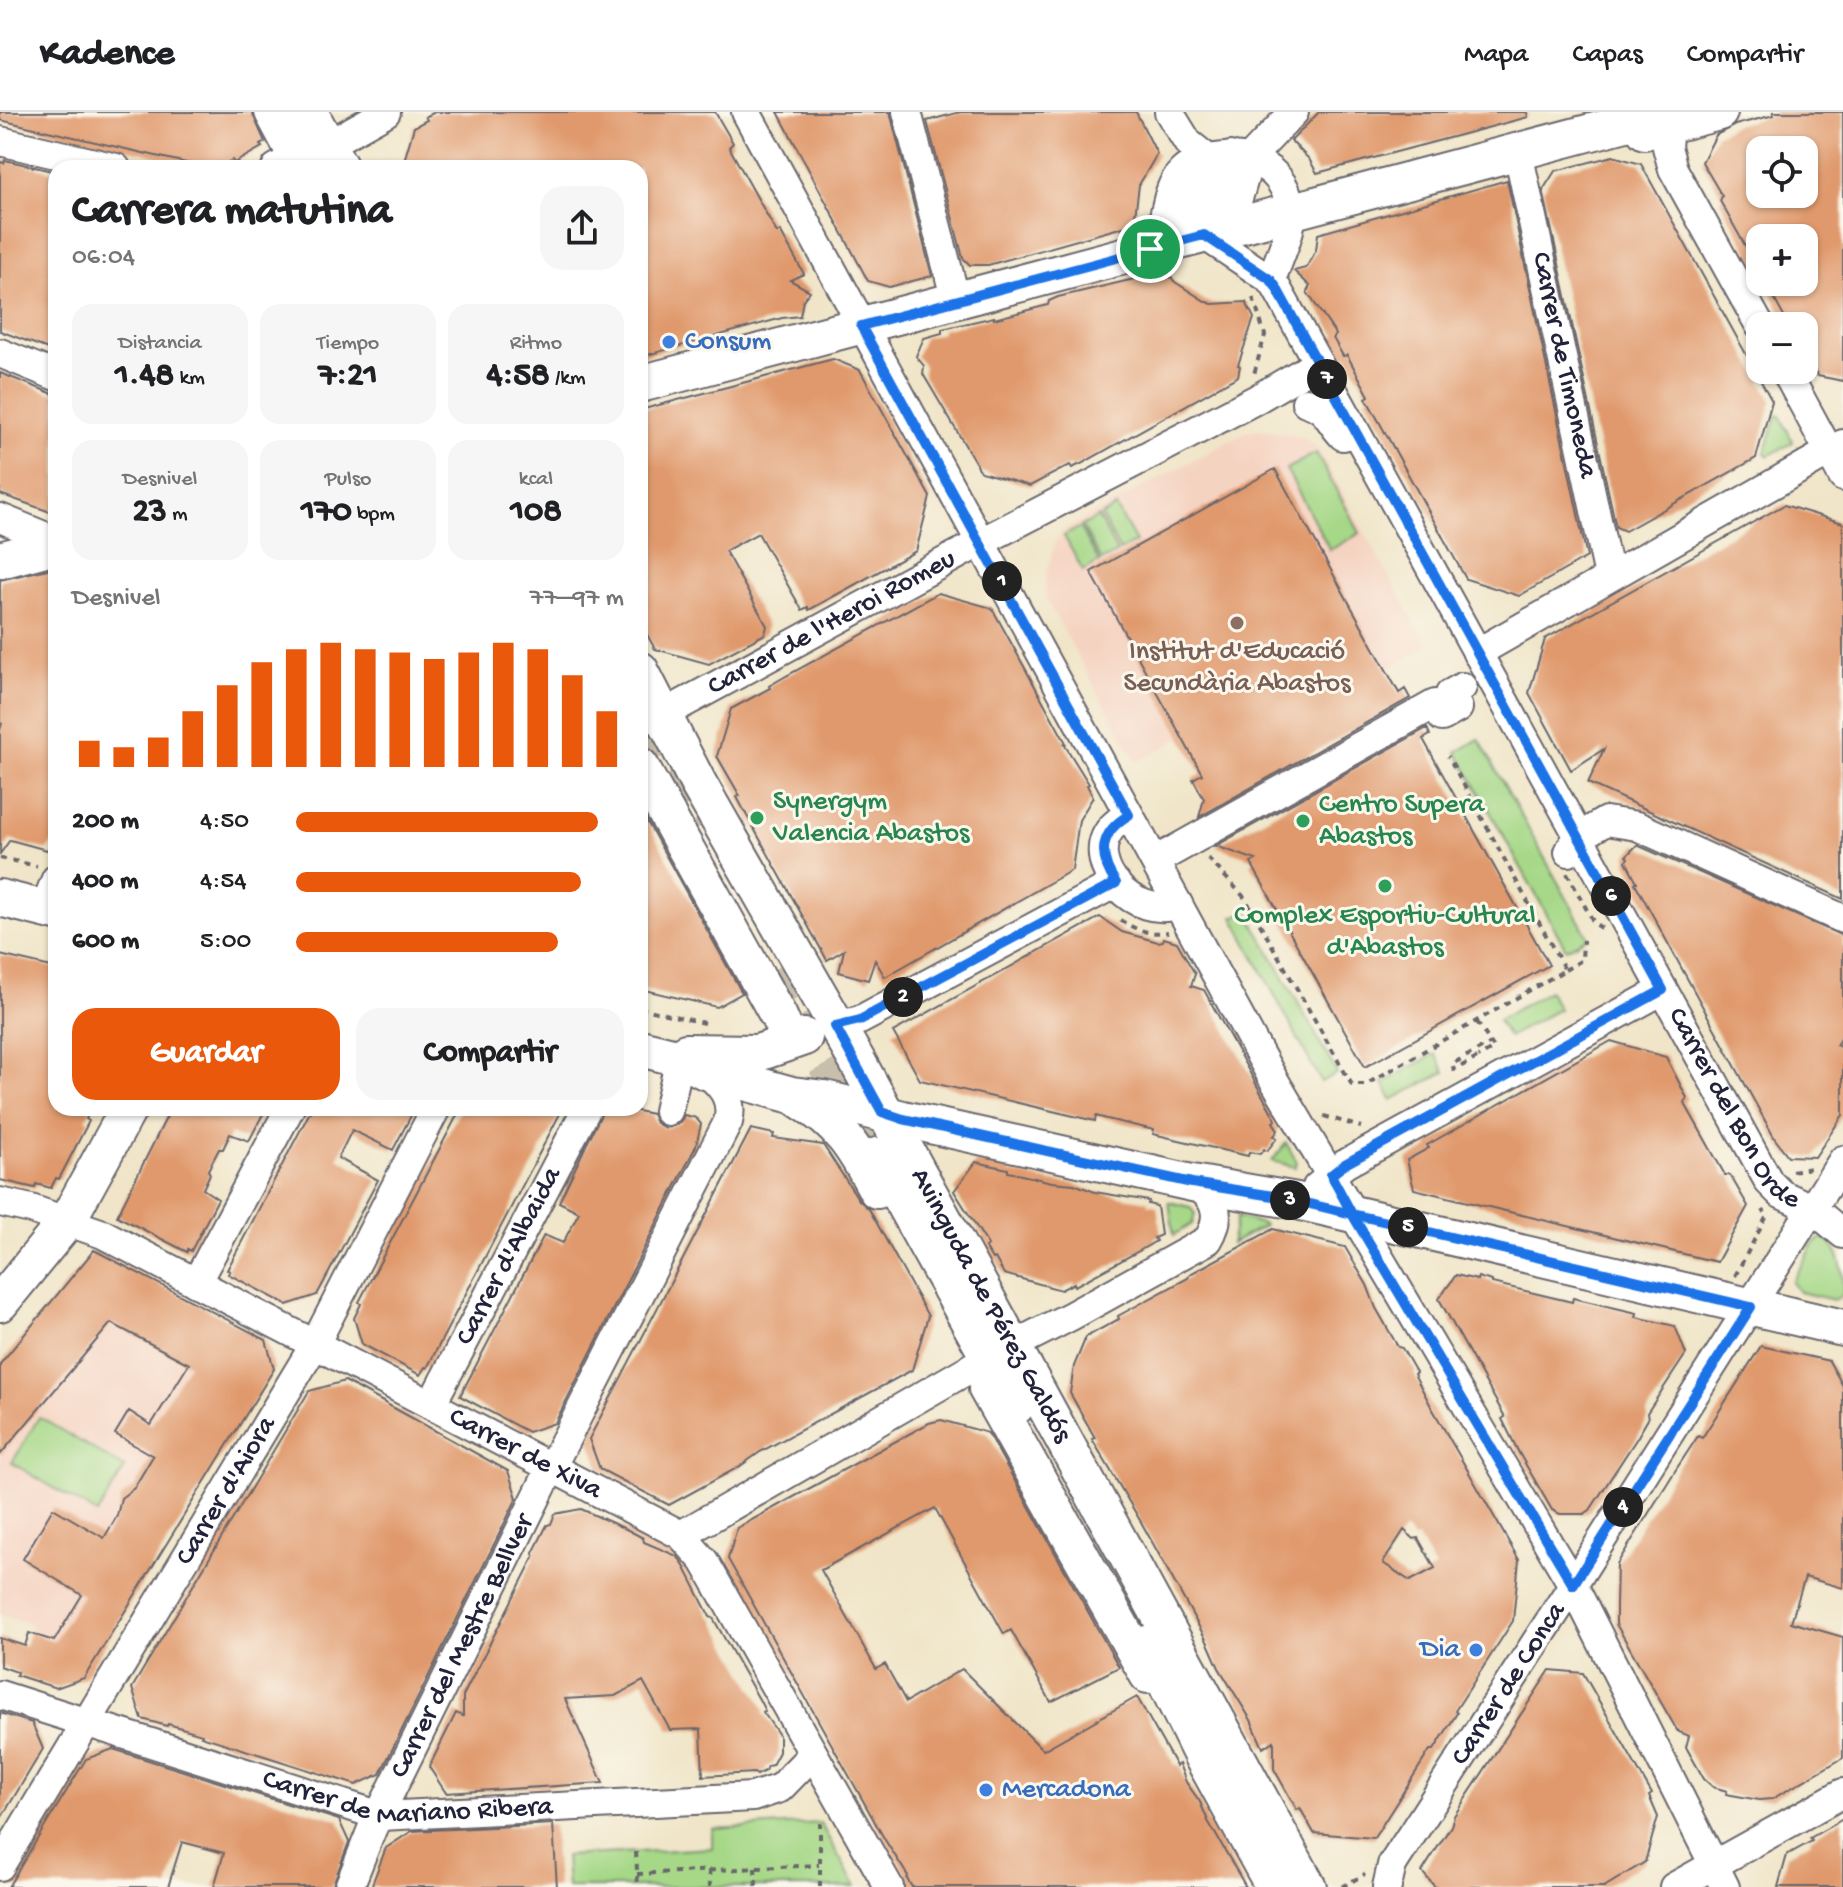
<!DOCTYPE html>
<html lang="es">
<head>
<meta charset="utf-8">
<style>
	body { margin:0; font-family:"Gochi Hand",sans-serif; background:#f6f6f6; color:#202124; height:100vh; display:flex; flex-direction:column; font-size:30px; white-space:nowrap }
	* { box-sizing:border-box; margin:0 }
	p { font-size:26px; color:#757577 }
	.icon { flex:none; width:44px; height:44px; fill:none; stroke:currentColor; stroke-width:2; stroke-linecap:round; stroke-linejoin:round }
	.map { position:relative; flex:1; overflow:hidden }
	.panel { position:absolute; left:48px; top:48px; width:600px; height:956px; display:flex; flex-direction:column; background:#fff; border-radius:24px; box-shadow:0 2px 6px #0004 }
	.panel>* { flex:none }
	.fabs { position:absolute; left:1746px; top:24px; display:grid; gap:16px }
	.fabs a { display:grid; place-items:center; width:72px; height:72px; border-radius:16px; background:#fff; box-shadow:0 2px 6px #0004; font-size:40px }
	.pin { position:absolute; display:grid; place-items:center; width:68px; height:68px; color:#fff; margin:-34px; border:4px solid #fff; border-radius:50%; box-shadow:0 2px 8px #0007 }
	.km { position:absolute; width:40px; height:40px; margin:-20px; border-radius:50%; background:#222; color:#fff; font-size:22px; line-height:40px; text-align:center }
	.round { display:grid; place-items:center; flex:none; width:84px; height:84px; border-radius:24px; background:#f6f6f6 }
	.head { display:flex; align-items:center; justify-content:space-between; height:136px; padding:0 24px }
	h1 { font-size:44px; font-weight:700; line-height:60px }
	.figures { display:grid; grid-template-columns:repeat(3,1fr); gap:12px; height:136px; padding:8px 24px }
	.figures div { display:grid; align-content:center; border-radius:20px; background:#f6f6f6; text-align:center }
	.figures b { font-size:34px; font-weight:700 }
	.figures small { font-size:22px; font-weight:400 }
	.figures p { font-size:22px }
	.chart { height:224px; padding:16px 24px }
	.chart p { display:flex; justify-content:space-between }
	.chart svg { width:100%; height:144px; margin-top:8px; stroke:#ea580c; stroke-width:6 }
	.primary-button { display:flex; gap:16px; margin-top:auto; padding:16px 24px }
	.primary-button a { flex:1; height:92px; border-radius:24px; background:#ea580c; color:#fff; font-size:32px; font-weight:700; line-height:92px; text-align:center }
	.primary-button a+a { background:#f6f6f6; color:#202124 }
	ul { padding:0 24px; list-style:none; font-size:26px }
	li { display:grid; grid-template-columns:128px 96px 1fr; align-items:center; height:60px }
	li i { height:20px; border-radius:10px; background:#ea580c }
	header { display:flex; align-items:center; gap:48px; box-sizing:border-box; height:112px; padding:0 40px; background:#fff; border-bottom:2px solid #e0e0e0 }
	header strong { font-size:38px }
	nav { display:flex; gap:44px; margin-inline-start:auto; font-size:28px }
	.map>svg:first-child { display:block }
	.built { fill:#f5d3c1 }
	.green { fill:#a6d887; stroke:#647d61; stroke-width:2 }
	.building { fill:#e0996c; fill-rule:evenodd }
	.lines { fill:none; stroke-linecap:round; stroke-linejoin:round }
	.major-tunnel { stroke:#c7beac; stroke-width:36; stroke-dasharray:36 18; stroke-linecap:butt }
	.minor-casing { stroke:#6a666c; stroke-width:32 }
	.major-casing { stroke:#6a666c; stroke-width:40 }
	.path { stroke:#6a666c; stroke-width:4; stroke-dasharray:6 6; stroke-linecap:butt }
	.minor { stroke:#fff; stroke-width:28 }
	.major { stroke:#fff; stroke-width:36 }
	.route-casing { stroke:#fff; stroke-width:16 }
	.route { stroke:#1a73e8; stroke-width:10 }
	.shop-dot { fill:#3f7fe0; stroke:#fbf7ec; stroke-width:3 }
	.education-dot { fill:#8d6e63; stroke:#fbf7ec; stroke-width:3 }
	.leisure-dot { fill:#2e9e5b; stroke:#fbf7ec; stroke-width:3 }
	.labels { text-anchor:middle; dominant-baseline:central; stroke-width:6; stroke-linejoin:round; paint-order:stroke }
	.shop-label { font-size:28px; fill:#366cbe; stroke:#fbf7ec; text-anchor:start }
	.street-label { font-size:28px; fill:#22223b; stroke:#fbf7ec }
	.education-label { font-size:28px; fill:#785e54; stroke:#fbf7ec }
	.leisure-label { font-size:28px; fill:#27864d; stroke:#fbf7ec; text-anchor:start }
</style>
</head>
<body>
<header>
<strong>Kadence</strong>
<nav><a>Mapa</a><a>Capas</a><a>Compartir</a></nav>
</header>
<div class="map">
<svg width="1843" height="1775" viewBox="0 0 1843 1775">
	<rect width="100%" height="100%" fill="#fbf7ec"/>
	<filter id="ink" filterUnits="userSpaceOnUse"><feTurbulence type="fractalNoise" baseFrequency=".0125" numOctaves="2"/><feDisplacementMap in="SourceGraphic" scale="16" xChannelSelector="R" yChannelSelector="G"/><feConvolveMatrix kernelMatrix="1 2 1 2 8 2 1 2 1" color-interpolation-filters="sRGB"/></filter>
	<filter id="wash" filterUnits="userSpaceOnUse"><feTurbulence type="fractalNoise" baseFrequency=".006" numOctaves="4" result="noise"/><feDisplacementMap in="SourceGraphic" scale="32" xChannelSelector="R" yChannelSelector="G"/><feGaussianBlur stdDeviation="1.8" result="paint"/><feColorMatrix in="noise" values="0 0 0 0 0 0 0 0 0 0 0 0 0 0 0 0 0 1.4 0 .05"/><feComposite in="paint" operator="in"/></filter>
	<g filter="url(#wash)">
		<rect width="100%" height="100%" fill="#f0e5c8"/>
		<!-- built -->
		<path class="built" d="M1256,317L1303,325L1318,337L1428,534L1202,662L1182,625L1137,650L1046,487L1045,468L1055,430L1065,417L1248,319Z
			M111,1211L189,1251L138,1335L200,1373L84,1566L57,1576L16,1563L31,1512L0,1502V1343Z"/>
		<!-- green -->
		<path class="green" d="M1780,303L1793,330L1768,344L1765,341L1777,304Z
			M1316,341L1360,421L1330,438L1286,357Z
			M1116,395L1136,430L1120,439L1101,404Z
			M1098,405L1117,440L1101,449L1082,414Z
			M1080,415L1099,450L1083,459L1064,424Z
			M1479,627L1588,825L1566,837L1457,640Z
			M1247,799L1337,961L1321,970L1233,805Z
			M1549,879L1559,897L1508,925L1498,908Z
			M1435,942L1445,960L1392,988L1383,971Z
			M1286,1031L1297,1050L1295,1055L1272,1049Z
			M1169,1090L1190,1095L1195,1102L1192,1112L1174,1123Z
			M1237,1105L1263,1112L1264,1114L1231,1132Z
			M1823,1126C1843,1137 1843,1163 1843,1183L1834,1188L1799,1180L1792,1170L1815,1130Z
			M39,1305L125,1356L97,1402L12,1351Z
			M820,1711L856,1775H567L565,1744L712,1736V1717Z"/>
		<g id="blocks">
			<!-- building -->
			<path class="building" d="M0,0H252L265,30L260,33L262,35L234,51L232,48L218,56H208L0,8Z
				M435,0H715L733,31L729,35L777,121L780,119L804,162L790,168L810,179L803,188L800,204L782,206L640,245V56H402L414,15L427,8L425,5Z
				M778,0H890L932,164L889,175L868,169Z
				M960,0H1136L1157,42L1139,73L1134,112L988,153H970L963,146L927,9Z
				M1319,0H1527L1528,5L1317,61L1309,47L1291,29Z
				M1773,0H1843V269L1818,264L1804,241V214H1789L1765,170H1804V126H1760V160L1720,89L1722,84L1702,50L1716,23L1735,13L1774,3ZM1760,38H1804V82H1760Z
				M1613,44L1641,52L1772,289L1756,346L1625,419L1616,415L1543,78L1555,59Z
				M5,48L56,60V240L0,219V50L4,51Z
				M1507,68L1587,445L1519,484L1466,467L1366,286L1369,284L1347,243L1343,244L1333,226L1336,223L1307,180L1310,174L1294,159L1306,156L1316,138L1318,122Z
				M1164,158L1175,170L1205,189L1212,192L1246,190L1254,206L1238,253L1240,254L1238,264L1081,352L1072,356L1070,353L1030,374L981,360L923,262L924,254L916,244L924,226L942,221V217L994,205V207L1048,193L1049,189L1058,185L1147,164Z
				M833,247L860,258L930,385L916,439L809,498L808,495L802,498L758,421L725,439L767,514L765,522L709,552L655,537L640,510V298Z
				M0,261L56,283V402L0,382Z
				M1275,357L1399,581L1405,577L1410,586L1199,705L1204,687L1193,667L1202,662L1091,460Z
				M1784,393L1843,411V787L1588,671L1604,637L1571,658L1529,581L1545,527Z
				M56,455V725L47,738L10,728L0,742V618L2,612L0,610V468Z
				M938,481L992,496L1066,631L1064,632L1089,672L1087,673L1093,685L1079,708L1072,758L885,865L875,848L868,868L839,860L844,838L827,848L747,704L737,685L740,684L717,644L731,597L770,576L769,574L786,564Z
				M1427,616L1430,623L1423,627L1549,853L1365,955L1251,751L1256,748L1216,734Z
				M640,697L742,881L717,895L640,877Z
				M1637,733L1843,824V923L1836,933L1843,936V1003L1815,1045L1788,1044L1775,1027L1635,771L1637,770L1626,749L1628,746L1626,744Z
				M1100,805L1122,820L1158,830L1163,829L1164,826L1177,830L1195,862L1191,874L1204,878L1276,1008L1273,1010L1278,1018L1274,1024L1277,1026L1267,1039L1264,1037L1260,1042L1249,1040L1248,1044L1153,1022L1154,1018L1107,1007L1096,1004L1095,1009L920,968L893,920Z
				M0,843L56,856V996H92L86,1007L89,1009L59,1067L56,1066L51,1076L36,1072L35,1076L0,1068Z
				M1611,929L1666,945L1687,986L1684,990L1725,1063H1730L1748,1094L1717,1150L1414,1077L1407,1048L1429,1036L1427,1033Z
				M171,996H266L249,1029L230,1022L223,1037H219L208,1058L210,1062L203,1077L218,1087L191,1139L188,1137L187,1140L117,1104Z
				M312,996H415L393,1038L352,1018L338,1046L378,1068L317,1183L287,1193L228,1162L230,1159L227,1158Z
				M461,996H563L427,1256L425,1255L420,1263L362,1232L354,1206L361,1192L359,1190Z
				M604,996H622L652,1002L656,1011L665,1016L680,1011L684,1003L696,1006L701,1012L696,1034L555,1311L528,1320L460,1284L544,1123L563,1131L579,1100L559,1090Z
				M751,1017L774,1022L773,1026L823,1033L859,1088L869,1097L928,1204L912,1258L760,1340L739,1355L669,1393L600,1357L589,1327Z
				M976,1050L1008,1057V1060L1052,1070L1074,1072L1095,1080L1149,1089L1148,1092L1157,1094L1161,1123L1154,1126L1156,1129L1139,1139L1075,1174L1074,1171L1061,1178L1004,1162L995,1146L992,1147L985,1135L988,1133L954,1079Z
				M1273,1117L1345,1135L1367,1173L1376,1196L1398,1235L1402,1236L1416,1260L1414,1262L1432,1296L1519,1448L1513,1509L1455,1599L1457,1601L1434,1638H1430L1374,1726L1314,1721L1300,1696L1297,1698L1274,1657V1629L1263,1636L1251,1608L1219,1556L1208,1531L1141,1410L1092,1327L1095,1326L1070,1281L1074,1254L1086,1225L1119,1207L1118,1204L1127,1199L1188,1166L1190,1162ZM1404,1418L1414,1427L1418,1426L1435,1456L1410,1469L1383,1451Z
				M94,1138L266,1228L274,1257L84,1566L56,1576L16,1563L17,1560L0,1554V1526L25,1534L29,1521L54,1529L82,1483L23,1447L53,1396L104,1426L117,1404L121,1386L134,1376L153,1344L115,1322L129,1299L151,1313L189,1252L111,1211L0,1343V1252Z
				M1456,1163L1477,1168L1478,1165L1492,1169V1171L1572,1190L1573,1186L1637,1201L1636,1205L1675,1214L1686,1242L1647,1301L1648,1307L1637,1326L1590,1398L1584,1402H1560L1552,1398L1519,1341L1502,1307L1505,1305L1439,1187Z
				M1761,1234L1829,1249L1843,1274V1476L1805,1465L1791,1510L1843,1525V1646L1772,1687L1759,1688L1726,1682L1727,1679L1713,1675L1704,1667L1686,1635L1689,1624L1678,1620L1616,1512V1494L1617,1452L1675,1359L1698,1324L1702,1326Z
				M345,1269L508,1359L517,1386L380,1662L356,1673L201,1624L202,1622L168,1612L167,1614L142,1607L132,1576L309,1279Z
				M941,1308L988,1321L1119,1555L1051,1590L1011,1518L1004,1522L935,1396L821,1458L876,1557L885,1552L906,1590L962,1557L1043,1638L1137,1585L1176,1654L1179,1652L1186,1670L1200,1690L1208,1709L1246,1775H912L907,1767L908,1764L885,1728L728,1447L737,1416L929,1311Z
				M581,1397L628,1418L643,1426L644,1430L677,1444L682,1450L710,1505L713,1506L760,1589L765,1599L763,1600L779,1623V1640L772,1653L767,1654L765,1659L757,1663L754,1661L703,1664L701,1617L670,1618L643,1569L615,1584L565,1587L603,1671L446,1681L429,1655L456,1601L463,1604V1584L534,1445L533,1441L547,1413L551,1412L555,1402Z
				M1550,1558L1583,1561L1652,1682L1649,1684L1658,1705L1645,1750L1604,1775H1435L1422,1760L1451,1714L1454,1704Z
				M0,1601L32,1611L43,1637L0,1708Z
				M113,1637L339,1708L349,1730L332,1775H214L224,1741L182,1730L168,1775H8L86,1647Z
				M1843,1707V1775H1778L1787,1743L1812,1729L1810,1726Z
				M553,1712L557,1775H371L386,1736L412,1719Z"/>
		</g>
	</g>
	<g filter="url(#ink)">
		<use href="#blocks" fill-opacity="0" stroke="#6a666c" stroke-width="2"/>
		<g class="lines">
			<!-- major-tunnel -->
			<path class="major-tunnel" d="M640,616L697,717
				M773,858L877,1044"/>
			<!-- minor casing -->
			<g class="minor-casing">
				<g id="minor">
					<path d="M746,0L1271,963L1573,1473L1725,1775"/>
					<path d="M907,0L956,189"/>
					<path d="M1169,0L1188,31L1208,47"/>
					<path d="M1669,13L1667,35L1673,57L1760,214"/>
					<path d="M345,23L386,0"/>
					<path d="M0,29L116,56"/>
					<path id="s1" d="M1518,40L1609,464"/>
					<path id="s2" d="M1230,44L1204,123L1271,168L1276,175L1769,1070L1781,1082L1813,1097L1843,1122"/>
					<path d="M276,56L297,44"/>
					<path d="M1229,117L1250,46L1294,0"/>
					<path d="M1182,129L1208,47"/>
					<path d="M1150,137C1170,110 1162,80 1182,60C1192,50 1202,48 1215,46C1253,41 1285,57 1291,98C1294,115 1277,151 1271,168"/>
					<path d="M0,241L56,264"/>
					<path d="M1785,258L1843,365"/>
					<path d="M1306,290C1329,297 1328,309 1343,324"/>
					<path d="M0,406L56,429"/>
					<path d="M1477,541L1843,332"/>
					<path id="s3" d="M640,603L653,606L662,603L981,430L1255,288L1318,251"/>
					<path d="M1129,703C1122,707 1114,711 1109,719C1085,754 1135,809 1178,792"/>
					<path d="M1569,740C1575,725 1593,717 1606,709L1637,714L1843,807"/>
					<path d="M1155,749L1435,592L1442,605L1458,596L1450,582L1462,575"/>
					<path d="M44,797L56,767"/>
					<path d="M835,914L860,908L1116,771"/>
					<path d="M668,999L680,946"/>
					<path d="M1317,1075L1345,1052L1663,878"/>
					<path id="s4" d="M0,1090L31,1097L103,1122L681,1423L704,1449L889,1775"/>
					<path d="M196,1171L290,996"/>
					<path d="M1012,1234L1071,1204L1208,1128C1223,1103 1216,1085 1192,1071"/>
					<path id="s5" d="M431,1293L587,996"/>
					<path d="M681,1423L974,1254"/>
					<path id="s6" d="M0,1583L381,1704L753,1685L780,1676L813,1642"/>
					<path id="s7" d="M0,1754L315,1232L436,996"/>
					<path id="s8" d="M349,1775L372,1717L551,1356L728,1010C734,987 722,974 705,959"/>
					<path id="s9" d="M1387,1775L1392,1753L1573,1473L1843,1048"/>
					<path d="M1674,1775L1843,1681"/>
				</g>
			</g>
			<!-- major casing -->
			<g class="major-casing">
				<g id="major">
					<path d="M273,0L303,56"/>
					<path d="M309,0L340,56"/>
					<path d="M1645,19L1719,0"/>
					<path d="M640,272L1667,0"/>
					<path d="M0,448L56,433"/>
					<path id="s10" d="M640,558L698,671L857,949L1308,1775"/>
					<path d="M640,654L779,905L785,919L783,931"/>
					<path d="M0,786L56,800"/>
					<path d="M640,936L680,946L705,959L792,983L825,987L903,1007L1192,1071L1297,1089L1843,1216"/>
					<path d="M686,940L758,941L804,925"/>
					<path d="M800,988C841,1013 854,1036 877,1078"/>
					<path d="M877,1044L1016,1294"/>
					<path d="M0,1191L67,1109L129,996"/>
					<path d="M987,1277L1148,1563"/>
					<path d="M1147,1532L1203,1646L1274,1775"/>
				</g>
			</g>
			<!-- path -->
			<path class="path" d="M1253,186L1265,223L1254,262
				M0,746L37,754
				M1208,746L1245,786L1352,973H1365L1565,858L1448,644
				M1567,761L1594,811L1603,817
				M1120,808C1136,818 1149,823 1168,820
				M1565,858L1582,848L1583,828
				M640,896L704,911
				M1477,910L1494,936L1478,945
				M1477,946L1454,958L1452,952L1491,931
				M1324,1004L1361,1015
				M1792,1059L1811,1056
				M1735,1164L1767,1104L1763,1098
				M636,1740L638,1775
				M755,1756L756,1775
				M709,1758L710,1775
				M637,1762L819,1753
				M820,1775V1711
				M1342,1775L1365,1762"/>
			<!-- minor -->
			<use href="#minor" class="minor"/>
			<!-- major -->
			<use href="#major" class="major"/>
		</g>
	</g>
	<g class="lines" filter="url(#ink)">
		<!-- route casing -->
		<g class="route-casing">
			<path id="route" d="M1150,137L861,214L1129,703C1100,720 1097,743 1116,771L860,908L835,914L882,1000L903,1007L1192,1071L1280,1085L1352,1102L1573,1473L1751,1195L1352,1102L1331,1063L1345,1052L1663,878L1276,175L1271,168L1204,123L1150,137"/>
		</g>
		<!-- route -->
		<use href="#route" class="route"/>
	</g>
	<!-- markers -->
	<g class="shop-dot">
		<circle cx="669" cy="230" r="8"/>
		<circle cx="1476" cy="1538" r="8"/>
		<circle cx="986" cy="1678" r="8"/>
	</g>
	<circle class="education-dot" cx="1237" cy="511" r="8"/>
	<g class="leisure-dot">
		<circle cx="757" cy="706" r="8"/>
		<circle cx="1303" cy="709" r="8"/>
		<circle cx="1385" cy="774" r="8"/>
	</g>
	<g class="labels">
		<!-- shop labels -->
		<g class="shop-label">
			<text x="685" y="230">Consum</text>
			<text x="1460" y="1538" text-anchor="end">Dia</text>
			<text x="1002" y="1678">Mercadona</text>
		</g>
		<!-- street labels -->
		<g class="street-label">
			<text stroke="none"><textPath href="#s1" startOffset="218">Carrer de Timoneda</textPath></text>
			<text stroke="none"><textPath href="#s3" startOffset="216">Carrer de l'Heroi Romeu</textPath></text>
			<text stroke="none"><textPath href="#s2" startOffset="1114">Carrer del Bon Orde</textPath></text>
			<text stroke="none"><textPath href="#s5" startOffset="168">Carrer d'Albaida</textPath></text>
			<text stroke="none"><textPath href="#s10" startOffset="726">Avinguda de Pérez Galdós</textPath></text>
			<text stroke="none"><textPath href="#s4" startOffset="584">Carrer de Xiva</textPath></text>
			<text stroke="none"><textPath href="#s7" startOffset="438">Carrer d'Aiora</textPath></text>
			<text stroke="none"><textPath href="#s8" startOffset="266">Carrer del Mestre Bellver</textPath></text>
			<text stroke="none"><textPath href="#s9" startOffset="238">Carrer de Conca</textPath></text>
			<text stroke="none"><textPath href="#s6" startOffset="424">Carrer de Mariano Ribera</textPath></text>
		</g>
		<!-- education labels -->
		<g class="education-label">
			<text x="1237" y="540">Institut d'Educació<tspan x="1237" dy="32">Secundària Abastos</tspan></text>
		</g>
		<!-- leisure labels -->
		<g class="leisure-label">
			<text x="773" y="690">Synergym<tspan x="773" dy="32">Valencia Abastos</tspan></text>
			<text x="1319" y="693">Centro Supera<tspan x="1319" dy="32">Abastos</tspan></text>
			<text x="1385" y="804" text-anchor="middle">Complex Esportiu-Cultural<tspan x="1385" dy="32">d'Abastos</tspan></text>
		</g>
	</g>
</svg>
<div class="fabs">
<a><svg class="icon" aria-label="locate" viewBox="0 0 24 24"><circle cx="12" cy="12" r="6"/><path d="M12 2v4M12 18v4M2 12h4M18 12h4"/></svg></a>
<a>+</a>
<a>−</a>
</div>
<div class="pin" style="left:1150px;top:137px;background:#1e9e55"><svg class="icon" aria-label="arrive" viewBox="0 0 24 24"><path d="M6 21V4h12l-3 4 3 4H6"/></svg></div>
<b class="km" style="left:1002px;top:469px">1</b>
<b class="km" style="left:903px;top:885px">2</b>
<b class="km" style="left:1290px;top:1088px">3</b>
<b class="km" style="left:1623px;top:1395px">4</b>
<b class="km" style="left:1408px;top:1115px">5</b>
<b class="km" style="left:1611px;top:784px">6</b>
<b class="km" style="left:1327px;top:267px">7</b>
<section class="panel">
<div class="head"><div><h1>Carrera matutina</h1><p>06:04</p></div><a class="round"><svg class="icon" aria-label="share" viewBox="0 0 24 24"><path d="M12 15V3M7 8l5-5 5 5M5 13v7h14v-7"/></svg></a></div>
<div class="figures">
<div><p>Distancia</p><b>1.48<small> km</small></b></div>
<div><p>Tiempo</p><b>7:21</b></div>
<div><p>Ritmo</p><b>4:58<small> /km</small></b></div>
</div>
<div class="figures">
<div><p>Desnivel</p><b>23<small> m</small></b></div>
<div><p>Pulso</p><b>170<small> bpm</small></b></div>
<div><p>kcal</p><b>108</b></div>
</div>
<div class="chart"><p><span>Desnivel</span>77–97 m</p>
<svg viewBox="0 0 160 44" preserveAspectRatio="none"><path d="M5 44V36M15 44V38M25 44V35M35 44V27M45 44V19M55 44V12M65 44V8M75 44V6M85 44V8M95 44V9M105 44V11M115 44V9M125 44V6M135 44V8M145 44V16M155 44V27"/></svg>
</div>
<ul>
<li><b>200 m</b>4:50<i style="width:92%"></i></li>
<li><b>400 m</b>4:54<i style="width:87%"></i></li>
<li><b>600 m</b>5:00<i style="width:80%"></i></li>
</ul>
<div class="primary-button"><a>Guardar</a><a>Compartir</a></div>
</section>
</div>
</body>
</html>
